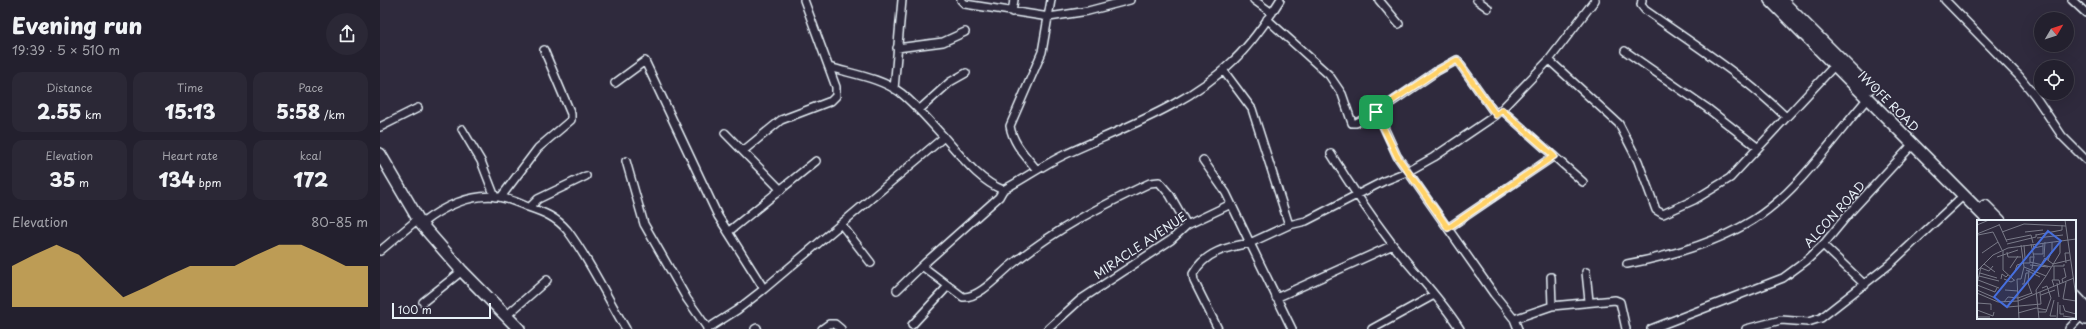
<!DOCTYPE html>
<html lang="en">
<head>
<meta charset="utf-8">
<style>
	body { margin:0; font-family:"Playpen Sans",sans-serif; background:#2b2836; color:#f1f3f6; height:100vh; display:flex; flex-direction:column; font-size:15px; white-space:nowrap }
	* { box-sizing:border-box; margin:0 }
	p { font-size:13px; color:#a3a3aa }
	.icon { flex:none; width:22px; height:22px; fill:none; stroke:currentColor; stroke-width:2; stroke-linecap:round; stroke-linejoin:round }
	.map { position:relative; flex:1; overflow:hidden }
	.side { display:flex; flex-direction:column; background:#23202e; width:380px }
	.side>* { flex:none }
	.needle { width:26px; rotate:51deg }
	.fabs { position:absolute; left:1654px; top:12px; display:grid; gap:8px }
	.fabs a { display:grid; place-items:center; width:40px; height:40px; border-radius:50%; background:#23202e; box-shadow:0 4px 16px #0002,0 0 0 1px #403e4a; font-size:20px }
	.scale { position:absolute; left:12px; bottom:10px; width:99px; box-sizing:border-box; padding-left:4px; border:2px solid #e8f1f8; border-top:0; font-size:11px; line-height:14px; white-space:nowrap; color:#e8f1f8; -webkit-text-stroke:3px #2f2a3d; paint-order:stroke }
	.pin { position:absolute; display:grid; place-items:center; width:34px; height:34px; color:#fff; margin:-17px; border-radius:8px; box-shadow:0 2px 6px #0006 }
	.round { display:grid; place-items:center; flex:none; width:42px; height:42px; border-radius:21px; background:#2b2836 }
	.summary { display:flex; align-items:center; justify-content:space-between; height:68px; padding:0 12px }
	h1 { font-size:22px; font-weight:800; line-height:30px }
	.figures { display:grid; grid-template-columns:repeat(3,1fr); gap:6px; height:68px; padding:4px 12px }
	.figures div { display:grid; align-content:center; border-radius:10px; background:#2b2836; text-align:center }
	.figures b { font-size:20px; font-weight:800 }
	.figures small { font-size:11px; font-weight:400 }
	.figures p { font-size:11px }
	.chart { height:112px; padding:8px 12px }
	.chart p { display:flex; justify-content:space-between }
	.chart svg { width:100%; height:72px; margin-top:4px; fill:#ffd166; opacity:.7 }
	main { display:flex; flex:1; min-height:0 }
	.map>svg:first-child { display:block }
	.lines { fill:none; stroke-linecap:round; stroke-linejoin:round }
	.street-casing { stroke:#e8f1f8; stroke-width:10 }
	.secondary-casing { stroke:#e8f1f8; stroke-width:14 }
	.street { stroke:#2f2a3d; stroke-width:7 }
	.secondary { stroke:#2f2a3d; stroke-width:11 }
	.route-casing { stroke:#fff; stroke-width:8 }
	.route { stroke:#ffd166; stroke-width:5 }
	.labels { text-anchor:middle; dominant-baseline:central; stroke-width:3; stroke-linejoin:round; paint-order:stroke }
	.street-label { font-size:12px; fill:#e8f1f8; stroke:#2f2a3d }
	.inset-road { fill:none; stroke:#797a88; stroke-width:1 }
	.view { fill:#466fde; fill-opacity:0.15; stroke:#466fde; stroke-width:2 }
	.inset-edge { fill:none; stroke:#e8f1f8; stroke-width:2 }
</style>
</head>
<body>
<main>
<section class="side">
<div class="summary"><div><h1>Evening run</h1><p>19:39 · 5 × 510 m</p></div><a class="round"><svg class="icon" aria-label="share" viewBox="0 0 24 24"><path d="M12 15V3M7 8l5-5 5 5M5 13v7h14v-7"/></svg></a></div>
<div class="figures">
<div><p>Distance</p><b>2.55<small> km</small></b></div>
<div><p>Time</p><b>15:13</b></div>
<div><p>Pace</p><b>5:58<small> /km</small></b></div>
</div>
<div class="figures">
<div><p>Elevation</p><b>35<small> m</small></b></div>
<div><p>Heart rate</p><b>134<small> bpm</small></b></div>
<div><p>kcal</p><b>172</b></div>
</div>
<div class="chart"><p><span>Elevation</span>80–85 m</p>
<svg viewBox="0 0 160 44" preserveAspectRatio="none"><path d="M0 44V19L10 12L20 6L30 12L40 25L50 38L60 32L70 25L80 19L90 19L100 19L110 12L120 6L130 6L140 12L150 19L160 19V44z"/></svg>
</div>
</section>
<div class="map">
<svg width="1706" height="329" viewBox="0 0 1706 329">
	<rect width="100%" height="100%" fill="#2f2a3d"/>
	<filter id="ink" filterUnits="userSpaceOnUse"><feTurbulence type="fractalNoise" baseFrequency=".025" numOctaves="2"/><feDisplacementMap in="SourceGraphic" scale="8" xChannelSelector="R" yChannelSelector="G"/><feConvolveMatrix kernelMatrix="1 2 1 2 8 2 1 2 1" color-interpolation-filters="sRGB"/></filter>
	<g filter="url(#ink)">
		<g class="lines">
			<!-- street casing -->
			<g class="street-casing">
				<path id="street" d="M581,0L585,4L669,17L708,11L750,0
					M874,0L892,13
					M999,0L1019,24
					M1097,0L1108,8
					M1262,0L1261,5L1265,10C1313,44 1364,76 1406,117
					M1565,0L1640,77L1655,96L1682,136L1706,160
					M1692,0L1706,13
					M632,12L634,0
					M887,19L949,75L962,94L972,123H976L997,112L1057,71L1077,60L1116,115
					M517,48L563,42L585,32
					M1245,51L1327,108L1377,147
					M1169,60L1239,124L1258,161L1276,210L1283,214L1314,200L1350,178L1455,65
					M449,67C472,74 501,78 521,93C537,106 550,122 564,137
					M843,70L872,109L909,225L870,243L912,329
					M235,83L265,61L338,216L384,289
					M514,89L522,0
					M539,110L570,82L586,73
					M1122,110L1203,182
					M997,112L1017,156L1114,294L1134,319L1138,329
					M0,127L38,108
					M82,129L101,161L115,197
					M345,133L401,190
					M363,151L401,120L451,101L456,96V87L424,0
					M951,154C970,185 991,216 1013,245C1035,273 1061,299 1080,329
					M823,160L846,193L870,243C847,247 825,252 813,274L814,281L838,329
					M246,161L264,224L307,299L328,329
					M657,170C646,156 633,144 630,126L662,52L671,0
					M121,197L158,148L191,120V114L164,50
					M150,207L158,199L206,176
					M41,224C62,207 91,193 119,197C129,199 139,203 148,207C163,212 176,217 187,230C210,260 226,296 246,329
					M461,224L491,263
					M909,225L926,221L1004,181L1029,171L1054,157L1116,115L1169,60L1215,0
					M1068,228L1174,156
					M348,232L436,161
					M1443,245L1485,285
					M0,251L38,219
					M1247,264C1290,256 1336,243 1373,220C1418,192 1453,138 1488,98
					M542,266L583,297C599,298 618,276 630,266C674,230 719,207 770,183L779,182L790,195L807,225
					M1206,272L1209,301
					M1171,277L1172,306
					M517,290L545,263L619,197L623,190
					M896,298L1013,245
					M43,302L82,271
					M126,316L167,280
					M1134,319L1172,306L1235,300L1240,302L1246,329
					M532,325L568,286
					M327,329L357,310L384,289L564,137C582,157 598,180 623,190C644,179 663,165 684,155C742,128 808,106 854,60C872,43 887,21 900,0
					M375,329L377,328
					M442,329L449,324H455L461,329
					M668,329L700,300L791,240L807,225L851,204
					M992,329L1054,295
					M1271,329L1403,278L1426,261L1443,245L1472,210L1533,144
					M1366,329L1401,320L1428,322L1441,318L1510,264L1584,195
					M1689,329L1702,315"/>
			</g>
			<!-- secondary casing -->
			<g class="secondary-casing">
				<path id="secondary" d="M1390,0L1609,221
					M1401,0L1489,88
					M0,154L41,224L82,271L139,329
					M1605,206L1620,221
					M1695,296L1706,308
					M1695,308L1706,319"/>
			</g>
			<!-- street -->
			<use href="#street" class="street"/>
			<!-- secondary -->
			<use href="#secondary" class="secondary"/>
		</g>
	</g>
	<g class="lines" filter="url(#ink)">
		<!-- route casing -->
		<g class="route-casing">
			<path id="route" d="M1077,60L1116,115L1122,110L1174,156L1068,228L1017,156L996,112L1057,71Z"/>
		</g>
		<!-- route -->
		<use href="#route" class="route"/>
	</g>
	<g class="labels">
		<!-- street labels -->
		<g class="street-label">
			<text transform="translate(1509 101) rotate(45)">IWOFE ROAD</text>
			<text transform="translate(1454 214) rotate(-48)">ALCON ROAD</text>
			<text transform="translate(760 245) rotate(-34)">MIRACLE AVENUE</text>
		</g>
	</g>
	<!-- overview -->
	<g transform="translate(1597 220)">
		<rect width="99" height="99" fill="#2f2a3d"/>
		<path class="inset-road" d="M88,0L99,77M22,4L30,22M0,5L12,0M25,12L47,4L89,6M48,12L66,10M0,14L22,5M1,15L16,12L25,30M59,15L85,10V5M60,18L86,15M29,20L54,15L56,23M30,24L59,17V14M54,24L57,37L55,49M47,25L48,38H50M56,25L57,28L66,26M26,30V50L37,60M30,32L31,37H44M5,33L21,22M56,34H66V23M20,37L41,30M67,37L68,22M71,40L75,31V22M53,42L74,47M46,43H53V37H57M65,43L68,38L76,44L93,40M89,43L88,33H92M7,44L18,52M53,45L71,47M75,46H87V44M77,46V60M47,47L69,56L83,33V21M4,48L12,51L16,46M33,48L41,36M49,50L63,57M52,50L51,63L55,74M0,51L16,35L31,28L99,19M38,51L40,45L46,43M3,53L20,58M2,56L22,61M24,59L25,54L29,57L31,55M27,59L34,62L38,60M1,60L22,68M89,62L86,79L99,81M80,63L82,77M86,63L85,59L89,57L87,48M0,64L4,47M45,64H47L49,53H51M0,65L18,72L20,68M77,66L75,60H82L83,64M0,70L16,77M28,70L41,71M0,73L21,82L41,81L97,58M64,75L78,70M77,80L73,96H79M27,82L31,77L41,78L55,73M0,83L14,84V90M83,85V94H87M86,85L88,91L99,94M31,87L64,84L63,72M0,90L16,96L17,92M61,92H69L74,78L70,66L65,68M41,93L59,88L70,90M86,96L99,98M0,97H13M42,99L40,59H44L47,47L44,25M62,99L59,70L69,56M80,99L81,82"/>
		<path class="view" d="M71,11L84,21L30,87L17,77Z"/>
		<rect width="99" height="99" class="inset-edge"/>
	</g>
</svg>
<div class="fabs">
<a><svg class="needle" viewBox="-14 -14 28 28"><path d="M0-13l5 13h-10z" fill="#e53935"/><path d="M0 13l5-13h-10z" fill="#a3a3aa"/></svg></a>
<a><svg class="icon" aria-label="locate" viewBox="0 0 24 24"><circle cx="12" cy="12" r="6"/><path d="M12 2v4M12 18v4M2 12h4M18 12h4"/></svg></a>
</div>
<div class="scale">100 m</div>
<div class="pin" style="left:996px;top:112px;background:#1e9e55"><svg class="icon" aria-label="arrive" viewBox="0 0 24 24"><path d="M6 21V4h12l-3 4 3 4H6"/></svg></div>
</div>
</main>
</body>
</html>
